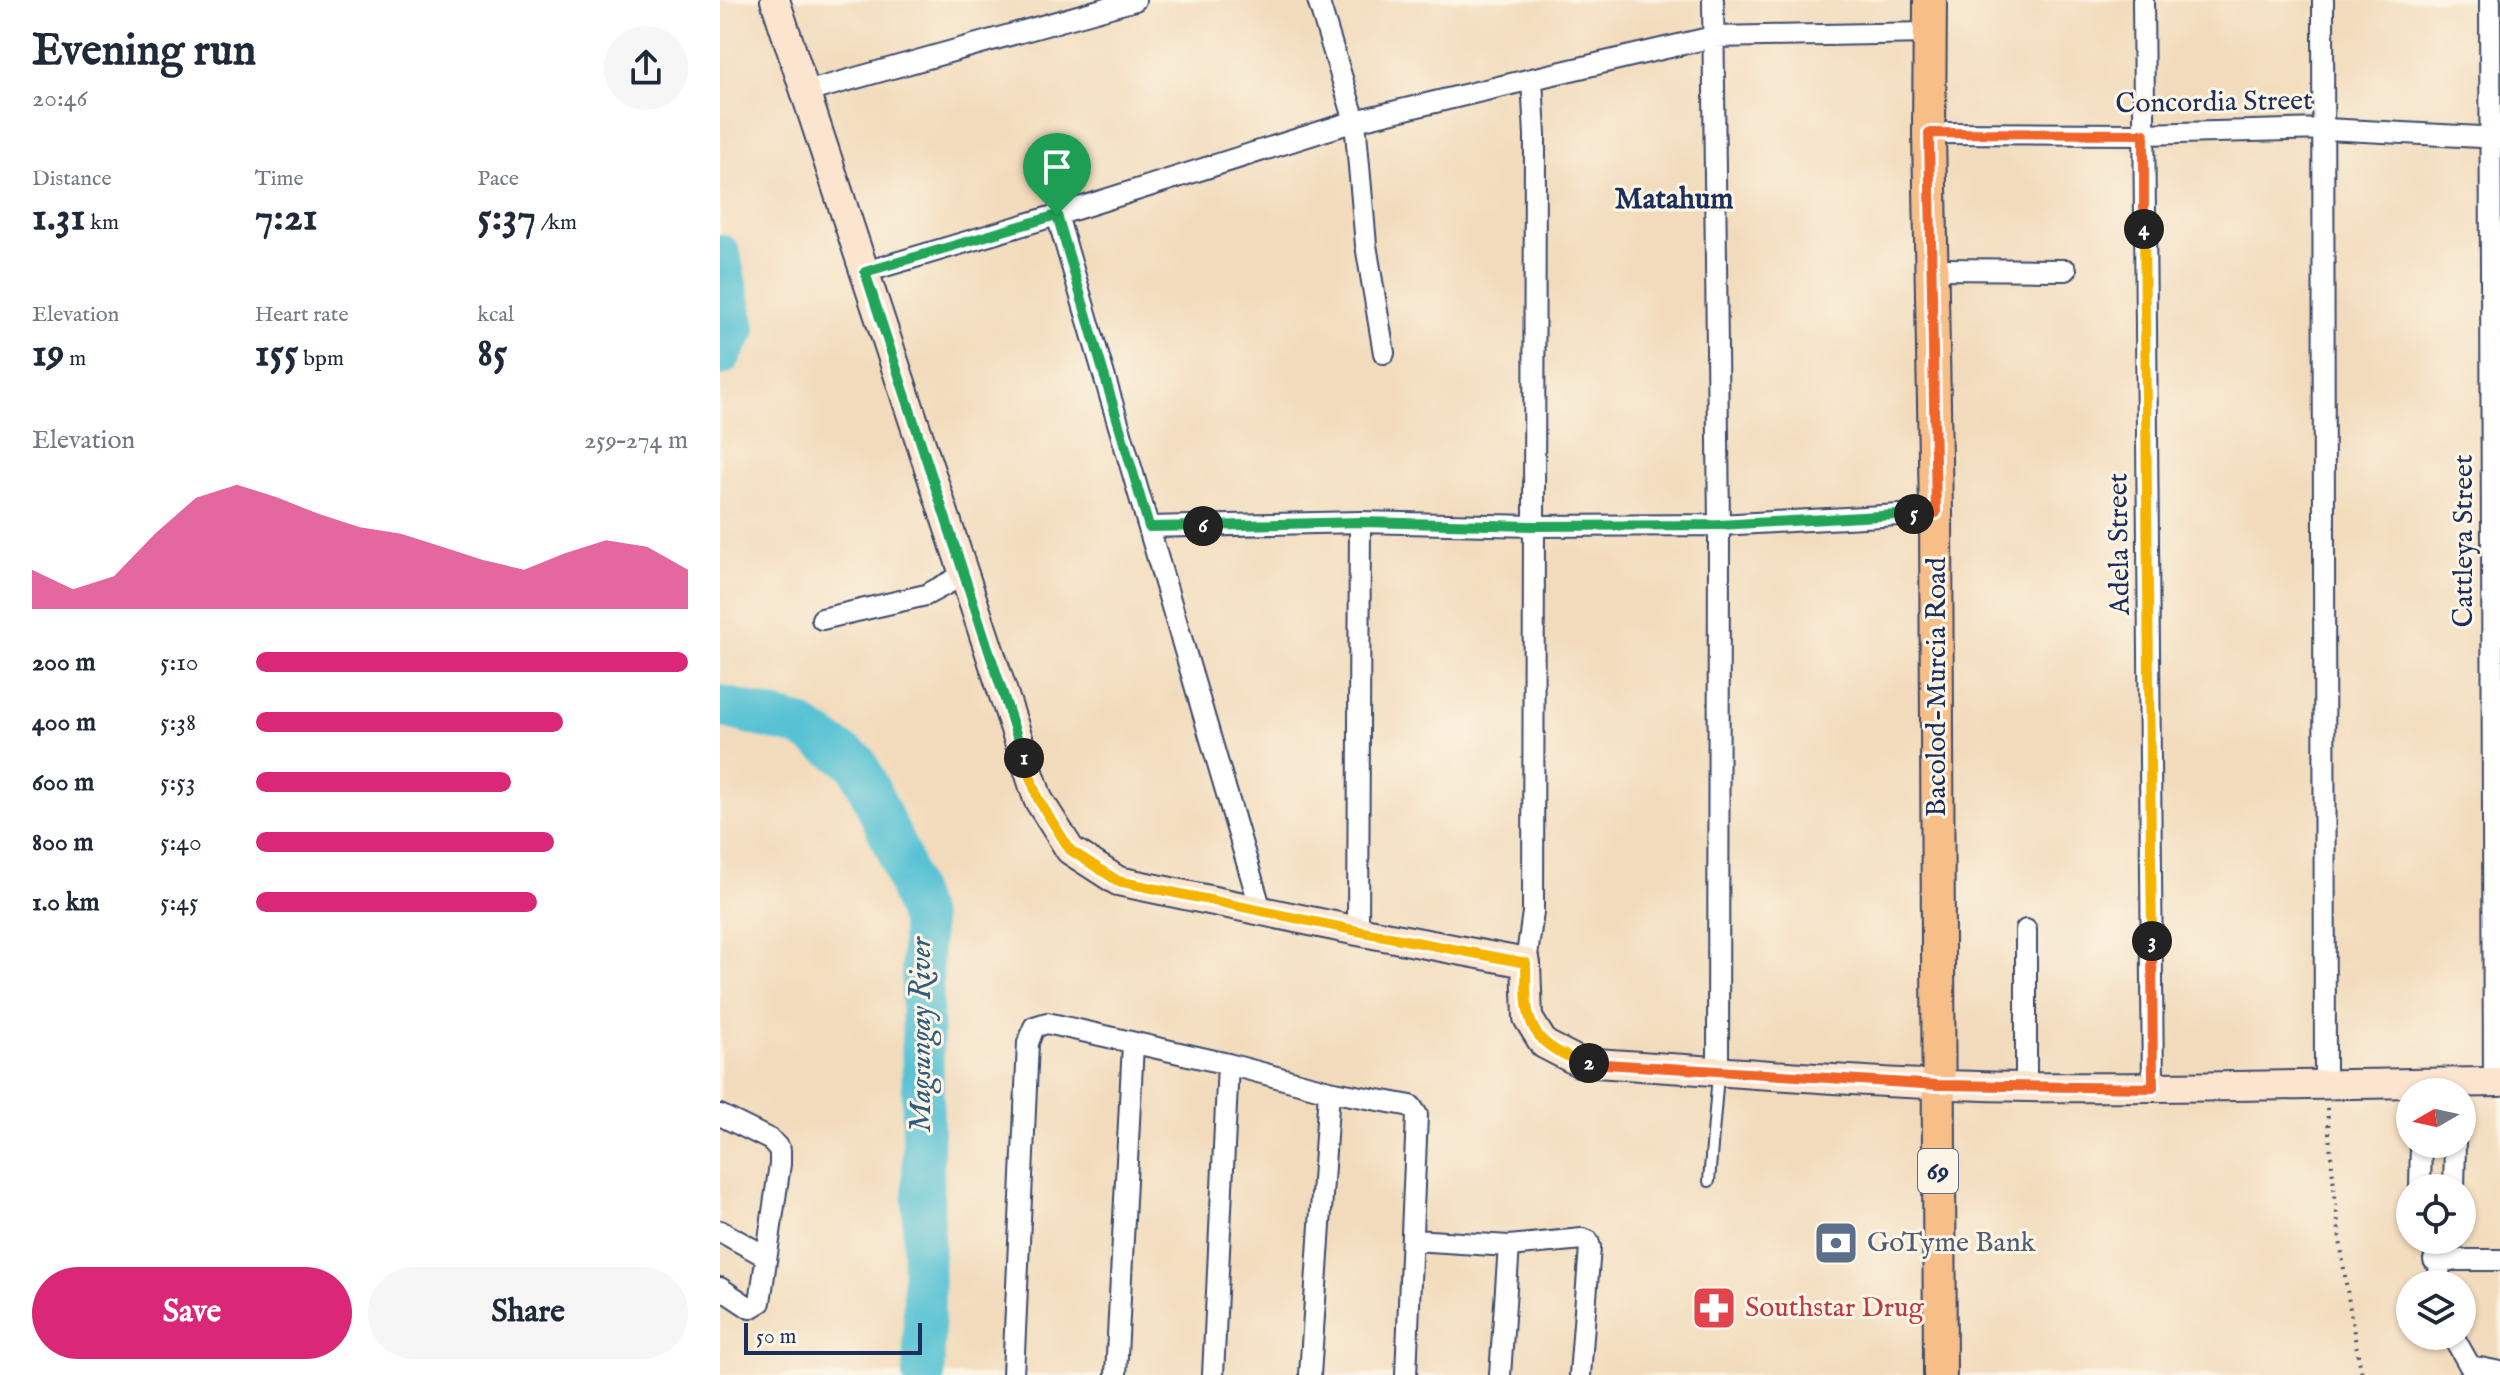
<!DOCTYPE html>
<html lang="en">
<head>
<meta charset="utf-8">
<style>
	body { margin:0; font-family:"IM FELL English",serif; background:#f6f6f7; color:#1f2937; height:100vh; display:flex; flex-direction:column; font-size:30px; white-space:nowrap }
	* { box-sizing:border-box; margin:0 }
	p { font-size:26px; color:#747a83 }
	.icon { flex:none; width:44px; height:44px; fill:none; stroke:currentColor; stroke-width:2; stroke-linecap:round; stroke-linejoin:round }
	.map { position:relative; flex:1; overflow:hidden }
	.panel { display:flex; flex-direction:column; background:#fff; width:720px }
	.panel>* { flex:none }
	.needle { width:52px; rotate:261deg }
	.buttons { position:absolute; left:1676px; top:1078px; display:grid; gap:16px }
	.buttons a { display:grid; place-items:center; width:80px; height:80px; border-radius:50%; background:#fff; box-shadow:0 2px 6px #0004; font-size:40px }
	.scale { position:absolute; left:24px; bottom:20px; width:178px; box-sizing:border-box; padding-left:8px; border:4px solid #1b2f5e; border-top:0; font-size:22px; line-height:28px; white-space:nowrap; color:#1b2f5e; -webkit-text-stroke:6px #fcf5e5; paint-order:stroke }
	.pin { position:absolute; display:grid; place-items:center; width:68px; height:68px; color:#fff; margin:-82px -34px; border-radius:50% 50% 50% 0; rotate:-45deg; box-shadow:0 0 8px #0007 }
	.pin .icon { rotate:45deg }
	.km { position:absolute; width:40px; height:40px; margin:-20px; border-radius:50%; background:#222; color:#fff; font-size:22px; line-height:40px; text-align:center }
	.round { display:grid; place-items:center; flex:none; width:84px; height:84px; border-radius:42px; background:#f6f6f7 }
	.headline { display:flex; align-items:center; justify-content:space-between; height:136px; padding:0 32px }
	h1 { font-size:44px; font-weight:700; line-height:60px }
	.figures { display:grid; grid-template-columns:repeat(3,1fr); gap:12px; height:136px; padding:8px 32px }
	.figures div { display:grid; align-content:center }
	.figures b { font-size:40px; font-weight:700 }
	.figures small { font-size:22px; font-weight:400 }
	.figures p { font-size:22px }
	.chart { height:224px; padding:16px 32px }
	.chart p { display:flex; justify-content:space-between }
	.chart svg { width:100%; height:144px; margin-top:8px; fill:#db2777; opacity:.7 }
	.primary-button { display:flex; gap:16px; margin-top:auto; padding:16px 32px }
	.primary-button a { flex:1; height:92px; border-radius:48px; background:#db2777; color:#fff; font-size:32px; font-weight:700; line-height:92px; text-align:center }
	.primary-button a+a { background:#f6f6f7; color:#1f2937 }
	ul { padding:0 32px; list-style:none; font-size:26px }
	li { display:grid; grid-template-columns:128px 96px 1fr; align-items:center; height:60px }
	li i { height:20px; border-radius:10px; background:#db2777 }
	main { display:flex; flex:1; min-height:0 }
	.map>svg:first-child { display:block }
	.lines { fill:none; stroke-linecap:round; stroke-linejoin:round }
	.river { stroke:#59c2d4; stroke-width:42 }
	.lane-casing { stroke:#3b496c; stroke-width:14 }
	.street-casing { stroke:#3b496c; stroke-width:24 }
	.secondary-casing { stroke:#3b496c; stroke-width:32 }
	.primary-casing { stroke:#3b496c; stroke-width:36 }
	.path { stroke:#3b496c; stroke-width:4; stroke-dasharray:2 6; stroke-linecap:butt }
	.lane { stroke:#fff; stroke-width:10 }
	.street { stroke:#fff; stroke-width:20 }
	.secondary { stroke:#fce5cf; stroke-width:28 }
	.primary { stroke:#f7be87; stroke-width:32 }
	.split-1-casing { stroke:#fff; stroke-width:16 }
	.split-2-casing { stroke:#fff; stroke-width:16 }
	.split-3-casing { stroke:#fff; stroke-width:16 }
	.split-4-casing { stroke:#fff; stroke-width:16 }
	.split-5-casing { stroke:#fff; stroke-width:16 }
	.split-6-casing { stroke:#fff; stroke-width:16 }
	.split-7-casing { stroke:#fff; stroke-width:16 }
	.split-1 { stroke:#22a559; stroke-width:10 }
	.split-2 { stroke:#f5b400; stroke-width:10 }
	.split-3 { stroke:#f0652b; stroke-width:10 }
	.split-4 { stroke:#f5b400; stroke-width:10 }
	.split-5 { stroke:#f0652b; stroke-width:10 }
	.split-6 { stroke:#22a559; stroke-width:10 }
	.split-7 { stroke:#22a559; stroke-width:10 }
	.labels { text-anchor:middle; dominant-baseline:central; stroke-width:6; stroke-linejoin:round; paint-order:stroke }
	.shield { fill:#fcf5e5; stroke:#5e6a86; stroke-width:2 }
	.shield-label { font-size:26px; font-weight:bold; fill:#1b2f5e }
	.street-label { font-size:28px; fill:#1b2f5e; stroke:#fcf5e5 }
	.service-label { font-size:28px; fill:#4e5e75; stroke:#fcf5e5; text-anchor:start }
	.health-label { font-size:28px; fill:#be3a42; stroke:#fcf5e5; text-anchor:start }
	.neighbourhood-label { font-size:30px; font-weight:bold; fill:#1b2f5e; stroke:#fcf5e5 }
	.water-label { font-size:30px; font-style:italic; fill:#2e5b81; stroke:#fcf5e5 }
</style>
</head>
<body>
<main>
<section class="panel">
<div class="headline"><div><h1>Evening run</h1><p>20:46</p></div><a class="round"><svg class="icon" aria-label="share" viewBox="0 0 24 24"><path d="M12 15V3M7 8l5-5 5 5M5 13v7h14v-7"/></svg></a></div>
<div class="figures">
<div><p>Distance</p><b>1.31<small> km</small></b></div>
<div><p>Time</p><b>7:21</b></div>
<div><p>Pace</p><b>5:37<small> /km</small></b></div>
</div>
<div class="figures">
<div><p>Elevation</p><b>19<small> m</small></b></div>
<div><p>Heart rate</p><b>155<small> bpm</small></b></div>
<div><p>kcal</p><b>85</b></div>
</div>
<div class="chart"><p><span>Elevation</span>259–274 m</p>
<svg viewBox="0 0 160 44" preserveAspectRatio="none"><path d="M0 44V32L10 38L20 34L30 21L40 10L50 6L60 10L70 15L80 19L90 21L100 25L110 29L120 32L130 27L140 23L150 25L160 32V44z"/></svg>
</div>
<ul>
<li><b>200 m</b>5:10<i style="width:100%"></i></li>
<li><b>400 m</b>5:38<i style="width:71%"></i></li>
<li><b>600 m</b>5:53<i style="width:59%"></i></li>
<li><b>800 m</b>5:40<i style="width:69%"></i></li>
<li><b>1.0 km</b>5:45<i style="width:65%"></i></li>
</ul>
<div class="primary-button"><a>Save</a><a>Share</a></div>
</section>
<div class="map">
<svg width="1780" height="1375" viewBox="0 0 1780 1375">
	<rect width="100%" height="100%" fill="#fcf5e5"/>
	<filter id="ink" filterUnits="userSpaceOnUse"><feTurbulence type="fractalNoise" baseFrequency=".0125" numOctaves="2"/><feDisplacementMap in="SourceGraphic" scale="16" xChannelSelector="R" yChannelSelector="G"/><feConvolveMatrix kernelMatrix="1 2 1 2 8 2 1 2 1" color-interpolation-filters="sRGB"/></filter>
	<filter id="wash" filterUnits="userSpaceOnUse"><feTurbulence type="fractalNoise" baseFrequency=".006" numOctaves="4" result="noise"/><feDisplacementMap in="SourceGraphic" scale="32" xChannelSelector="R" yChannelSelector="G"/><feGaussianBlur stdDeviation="1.8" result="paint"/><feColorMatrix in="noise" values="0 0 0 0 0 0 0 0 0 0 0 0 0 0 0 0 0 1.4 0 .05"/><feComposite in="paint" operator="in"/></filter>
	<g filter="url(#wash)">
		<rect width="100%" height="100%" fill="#f2dbbc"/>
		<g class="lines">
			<!-- river -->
			<path class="river" d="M0,255L15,329L0,355
				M0,706L80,726L137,763L177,850L202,924L204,1375"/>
		</g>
	</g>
	<g filter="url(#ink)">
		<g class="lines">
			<!-- lane casing -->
			<g class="lane-casing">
				<path id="lane" d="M989,1181L998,1075"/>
			</g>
			<!-- street casing -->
			<g class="street-casing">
				<path id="street" d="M598,0L635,121L646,245L664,353
					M993,0L999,525L998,1070
					M1423,0L1433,1088
					M1603,0L1605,1084
					M1770,0L1774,1082
					M812,79L993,37L1210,33
					M86,92L415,0
					M1209,133L1424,134L1605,129L1780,138
					M337,215L541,910
					M1212,269L1346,270
					M145,272L337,215L635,121L812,79L815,135L813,912L806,963
					M429,527L640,522L814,526L999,525L1216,513
					M102,619L206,595L243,575
					M638,931L640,522
					M1306,1087V930
					M0,1115L51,1140L60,1150V1164L40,1302L30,1308L0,1288
					M1700,1188L1701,1144
					M1734,1188L1735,1144
					M0,1231L45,1256
					M693,1240L789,1246L862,1239L868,1241L870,1247L860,1375
					M1714,1260H1780
					M1717,1284L1725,1240
					M1733,1336L1755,1375
					M1750,1366L1780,1372
					M293,1375L308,1043L314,1027L327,1023L508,1064L609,1091L691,1106L697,1115L686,1375
					M396,1375L413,1044
					M493,1375L508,1064
					M590,1375L609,1091
					M780,1375L789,1246"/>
			</g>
			<!-- secondary casing -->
			<g class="secondary-casing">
				<path id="secondary" d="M55,0L318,799L350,850L398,881L638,931L806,963L808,1018L824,1044L859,1062C1008,1071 1158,1085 1307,1087C1465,1089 1622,1083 1780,1082"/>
			</g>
			<!-- primary casing -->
			<g class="primary-casing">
				<path id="primary" d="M1210,0L1209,133L1216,513L1220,1375"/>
			</g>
			<!-- path -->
			<path class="path" d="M1607,1108C1614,1198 1624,1286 1642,1375"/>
			<!-- lane -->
			<use href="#lane" class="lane"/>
			<!-- street -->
			<use href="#street" class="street"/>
			<!-- secondary -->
			<use href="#secondary" class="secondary"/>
			<!-- primary -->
			<use href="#primary" class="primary"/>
		</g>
	</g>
	<g class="lines" filter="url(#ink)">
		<!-- split-1 casing -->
		<g class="split-1-casing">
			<path id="split-1" d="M304,758L145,272L337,215"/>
		</g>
		<!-- split-2 casing -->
		<g class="split-2-casing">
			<path id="split-2" d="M304,758L318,799L350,850L398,881L638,931L806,963C807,1000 801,1032 839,1052C849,1057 857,1062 869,1063"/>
		</g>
		<!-- split-3 casing -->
		<g class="split-3-casing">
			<path id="split-3" d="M869,1063L1218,1085L1433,1088L1432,941"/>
		</g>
		<!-- split-4 casing -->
		<g class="split-4-casing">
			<path id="split-4" d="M1424,229L1432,941"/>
		</g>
		<!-- split-5 casing -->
		<g class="split-5-casing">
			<path id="split-5" d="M1194,514L1216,513L1209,133L1424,134V229"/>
		</g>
		<!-- split-6 casing -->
		<g class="split-6-casing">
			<path id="split-6" d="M483,526L640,522L814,526L999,525L1194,514"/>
		</g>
		<!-- split-7 casing -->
		<g class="split-7-casing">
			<path id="split-7" d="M337,215L429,527L483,526"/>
		</g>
		<!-- split-1 -->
		<use href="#split-1" class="split-1"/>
		<!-- split-2 -->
		<use href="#split-2" class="split-2"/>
		<!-- split-3 -->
		<use href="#split-3" class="split-3"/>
		<!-- split-4 -->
		<use href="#split-4" class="split-4"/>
		<!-- split-5 -->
		<use href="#split-5" class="split-5"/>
		<!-- split-6 -->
		<use href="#split-6" class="split-6"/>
		<!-- split-7 -->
		<use href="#split-7" class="split-7"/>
	</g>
	<!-- icons -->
	<defs>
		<g id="bank-square" transform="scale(2.3)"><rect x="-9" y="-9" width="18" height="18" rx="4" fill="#5c6f8a" stroke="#fcf5e5"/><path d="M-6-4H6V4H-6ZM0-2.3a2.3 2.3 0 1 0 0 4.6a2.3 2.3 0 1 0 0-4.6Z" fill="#fff"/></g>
		<g id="pharmacy-square" transform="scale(2.3)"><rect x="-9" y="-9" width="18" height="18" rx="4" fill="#e0444e" stroke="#fcf5e5"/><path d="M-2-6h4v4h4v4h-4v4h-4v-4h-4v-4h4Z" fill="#fff"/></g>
	</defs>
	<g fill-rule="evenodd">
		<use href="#bank-square" x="1116" y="1243"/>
		<use href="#pharmacy-square" x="994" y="1308"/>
	</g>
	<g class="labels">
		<!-- shield labels -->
		<rect class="shield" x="1198" y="1149" width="40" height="44" rx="6"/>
		<g class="shield-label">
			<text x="1218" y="1171">69</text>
		</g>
		<!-- street labels -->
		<g class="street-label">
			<text transform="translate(1494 103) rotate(-1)">Concordia Street</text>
			<text transform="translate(1744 541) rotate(-90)">Cattleya Street</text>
			<text transform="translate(1400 544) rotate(-91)">Adela Street</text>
			<text transform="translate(1217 687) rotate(-90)">Bacolod-Murcia Road</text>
		</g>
		<!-- service labels -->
		<g class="service-label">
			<text x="1147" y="1243">GoTyme Bank</text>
		</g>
		<!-- health labels -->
		<g class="health-label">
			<text x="1025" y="1308">Southstar Drug</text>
		</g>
		<!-- neighbourhood labels -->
		<g class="neighbourhood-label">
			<text x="954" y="200">Matahum</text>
		</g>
		<!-- water labels -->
		<g class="water-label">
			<text transform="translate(202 1035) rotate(-90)">Magsungay River</text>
		</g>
	</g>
</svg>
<div class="buttons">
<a><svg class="needle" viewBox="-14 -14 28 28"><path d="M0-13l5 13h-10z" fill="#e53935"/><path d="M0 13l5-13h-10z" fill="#747a83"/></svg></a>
<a><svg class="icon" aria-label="locate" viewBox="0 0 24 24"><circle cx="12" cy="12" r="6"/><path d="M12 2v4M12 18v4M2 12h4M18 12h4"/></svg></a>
<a><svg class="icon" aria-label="layers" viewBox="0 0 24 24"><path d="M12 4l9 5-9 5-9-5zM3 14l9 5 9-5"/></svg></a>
</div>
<div class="scale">50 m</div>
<div class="pin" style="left:337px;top:215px;background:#1e9e55"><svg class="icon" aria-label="arrive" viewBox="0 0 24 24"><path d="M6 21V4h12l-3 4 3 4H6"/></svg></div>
<b class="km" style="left:304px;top:758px">1</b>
<b class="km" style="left:869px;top:1063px">2</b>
<b class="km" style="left:1432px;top:941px">3</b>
<b class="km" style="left:1424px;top:229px">4</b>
<b class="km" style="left:1194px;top:514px">5</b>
<b class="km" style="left:483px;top:526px">6</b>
</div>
</main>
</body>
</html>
